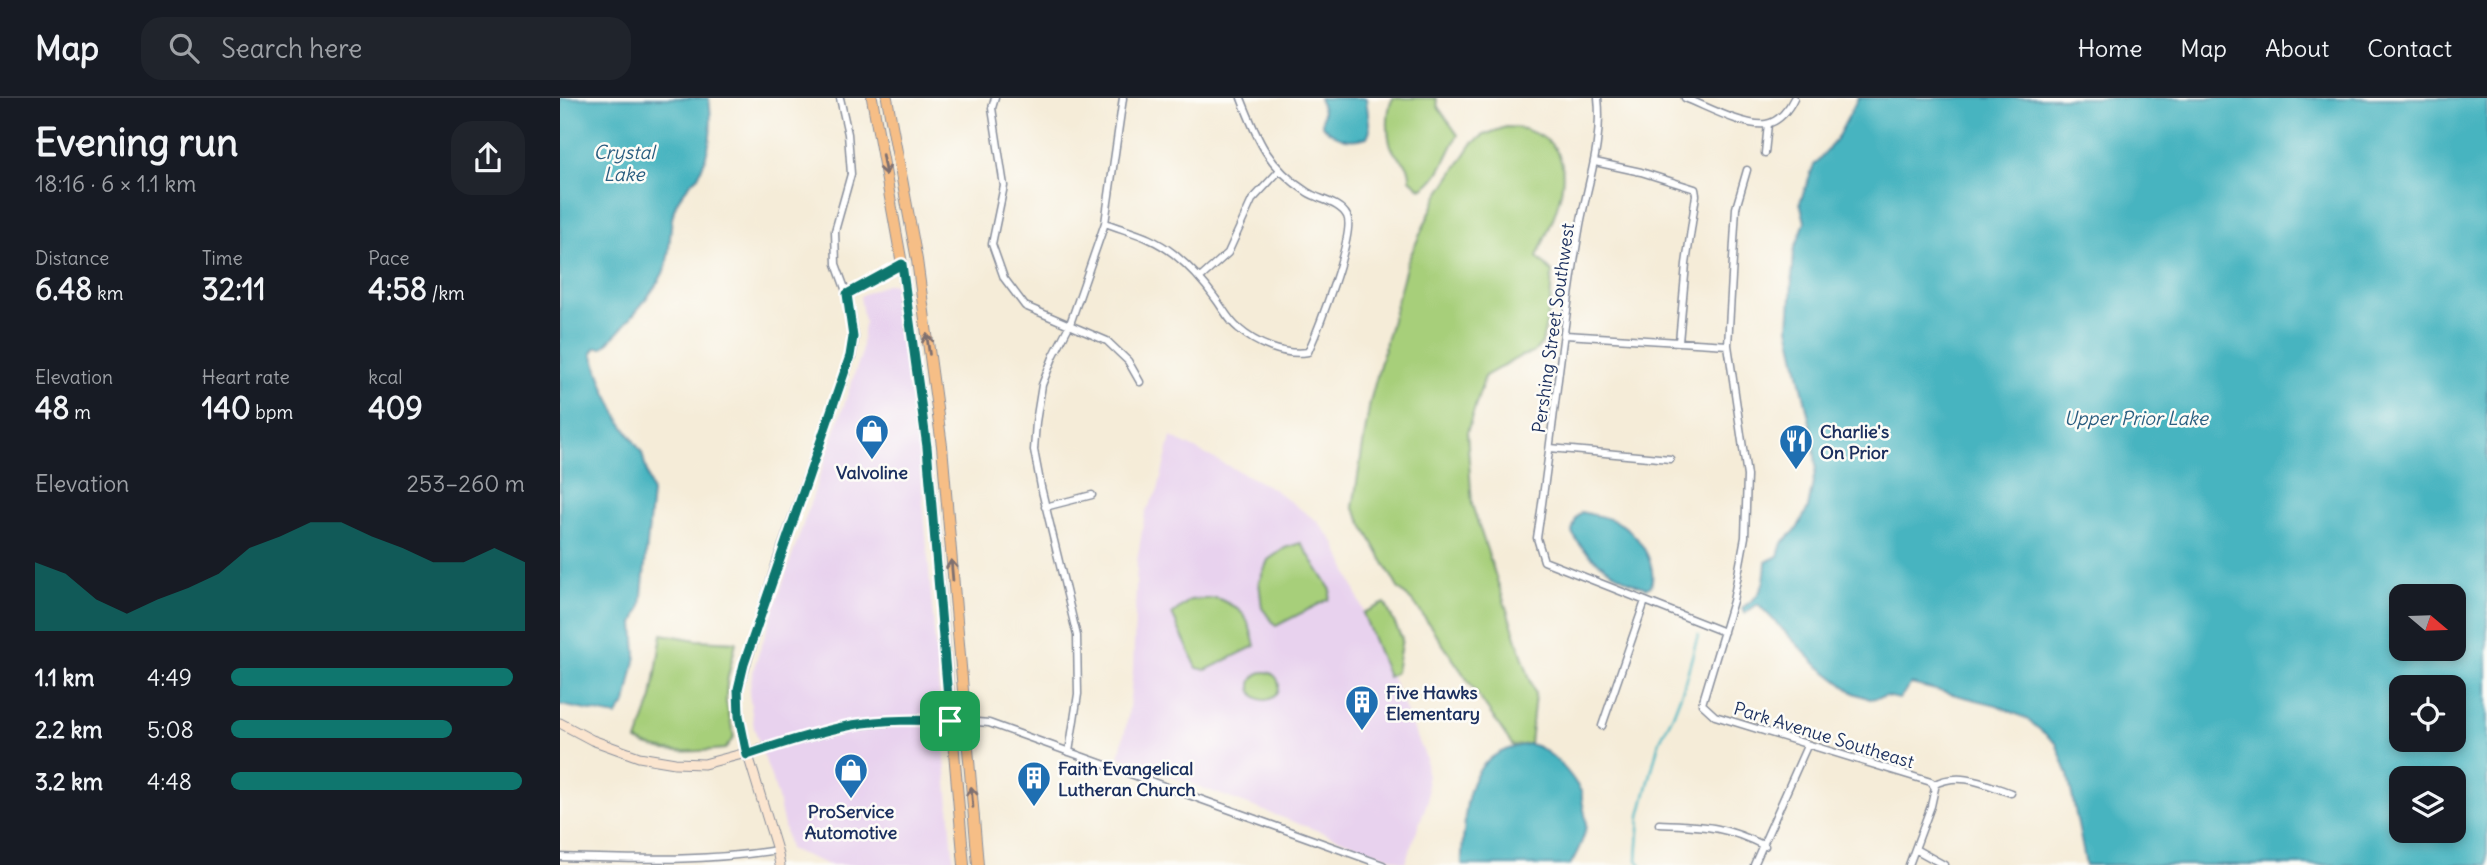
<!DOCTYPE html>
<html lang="en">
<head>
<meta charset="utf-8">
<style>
	body { margin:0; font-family:Delius,sans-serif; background:#20242c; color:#f1f3f6; height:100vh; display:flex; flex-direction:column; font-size:26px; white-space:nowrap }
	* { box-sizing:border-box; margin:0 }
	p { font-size:23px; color:#9ea1a6 }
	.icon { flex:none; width:38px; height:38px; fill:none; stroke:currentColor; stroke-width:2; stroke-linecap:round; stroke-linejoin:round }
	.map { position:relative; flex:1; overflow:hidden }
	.drawer { display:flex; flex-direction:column; background:#171b24; width:560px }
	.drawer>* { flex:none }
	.needle { width:46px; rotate:109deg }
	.controls { position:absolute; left:1829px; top:486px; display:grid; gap:14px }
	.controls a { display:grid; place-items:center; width:77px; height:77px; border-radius:14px; background:#171b24; box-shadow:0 4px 10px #0003; font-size:35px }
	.pin { position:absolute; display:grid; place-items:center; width:60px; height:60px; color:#fff; margin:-30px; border-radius:14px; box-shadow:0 4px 10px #0006 }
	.round { display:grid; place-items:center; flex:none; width:74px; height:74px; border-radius:21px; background:#20242c }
	.headline { display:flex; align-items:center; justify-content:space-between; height:119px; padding:0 35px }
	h1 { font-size:38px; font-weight:700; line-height:52px }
	.stats { display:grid; grid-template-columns:repeat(3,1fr); gap:10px; height:119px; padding:7px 35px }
	.stats div { display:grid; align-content:center }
	.stats b { font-size:30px; font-weight:700 }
	.stats small { font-size:19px; font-weight:400 }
	.stats p { font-size:19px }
	.chart { height:196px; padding:14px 35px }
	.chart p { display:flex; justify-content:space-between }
	.chart svg { width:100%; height:126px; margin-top:7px; fill:#0f766e; opacity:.7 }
	ul { padding:0 35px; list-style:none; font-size:23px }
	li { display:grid; grid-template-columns:112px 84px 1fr; align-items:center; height:52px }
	li i { height:18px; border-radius:9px; background:#0f766e }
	header { display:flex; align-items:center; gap:42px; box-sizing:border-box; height:98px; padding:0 35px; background:#171b24; border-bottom:2px solid #363941 }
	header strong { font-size:33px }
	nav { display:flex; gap:38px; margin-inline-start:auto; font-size:24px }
	.search { width:490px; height:63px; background:#20242c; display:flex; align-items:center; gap:18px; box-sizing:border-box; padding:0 24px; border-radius:21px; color:#9ea1a6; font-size:26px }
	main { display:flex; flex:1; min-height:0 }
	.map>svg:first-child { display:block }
	.built { fill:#e8d2ee }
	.green { fill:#a7cf7a; stroke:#617f6c; stroke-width:2 }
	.water { fill:#46b4c0; stroke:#30728f; stroke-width:2; fill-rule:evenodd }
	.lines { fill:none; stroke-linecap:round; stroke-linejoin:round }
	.stream { stroke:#46b4c0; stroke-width:2.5 }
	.street-casing { stroke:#888e9b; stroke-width:9 }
	.secondary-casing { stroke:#888e9b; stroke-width:11 }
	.primary-casing { stroke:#888e9b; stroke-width:12 }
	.street { stroke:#fff; stroke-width:6 }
	.secondary { stroke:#fbe5cf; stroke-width:9 }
	.primary { stroke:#f6be86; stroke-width:10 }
	.oneway { stroke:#7e6f70 }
	.route-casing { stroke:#fff; stroke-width:14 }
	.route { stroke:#0f766e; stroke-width:9 }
	.labels { text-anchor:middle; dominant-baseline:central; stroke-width:5; stroke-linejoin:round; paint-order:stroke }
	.street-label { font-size:18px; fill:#1b2f5e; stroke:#fdfcf7 }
	.poi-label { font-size:18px; font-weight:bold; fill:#1b2f5e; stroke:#fdfcf7; text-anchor:start }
	.water-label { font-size:19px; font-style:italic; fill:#2a5e80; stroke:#fdfcf7 }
</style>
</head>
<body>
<header>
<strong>Map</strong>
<div class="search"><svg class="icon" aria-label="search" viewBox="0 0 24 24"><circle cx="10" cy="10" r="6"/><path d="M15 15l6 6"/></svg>Search here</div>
<nav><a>Home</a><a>Map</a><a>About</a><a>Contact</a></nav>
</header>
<main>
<section class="drawer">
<div class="headline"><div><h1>Evening run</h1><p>18:16 · 6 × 1.1 km</p></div><a class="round"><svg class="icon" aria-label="share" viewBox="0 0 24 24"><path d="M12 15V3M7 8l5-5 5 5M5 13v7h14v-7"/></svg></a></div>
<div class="stats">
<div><p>Distance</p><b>6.48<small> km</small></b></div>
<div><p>Time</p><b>32:11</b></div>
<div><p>Pace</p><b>4:58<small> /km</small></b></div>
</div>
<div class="stats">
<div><p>Elevation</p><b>48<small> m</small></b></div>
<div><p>Heart rate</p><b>140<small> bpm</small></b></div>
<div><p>kcal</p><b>409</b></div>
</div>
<div class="chart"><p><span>Elevation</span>253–260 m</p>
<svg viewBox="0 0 160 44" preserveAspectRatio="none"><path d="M0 44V20L10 24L20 33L30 38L40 33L50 29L60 24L70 15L80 11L90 6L100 6L110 11L120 15L130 20L140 20L150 15L160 20V44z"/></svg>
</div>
<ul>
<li><b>1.1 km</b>4:49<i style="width:96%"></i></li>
<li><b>2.2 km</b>5:08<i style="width:75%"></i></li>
<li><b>3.2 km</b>4:48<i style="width:99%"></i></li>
</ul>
</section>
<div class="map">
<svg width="1927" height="767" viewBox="0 0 1927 767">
	<rect width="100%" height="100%" fill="#fdfcf7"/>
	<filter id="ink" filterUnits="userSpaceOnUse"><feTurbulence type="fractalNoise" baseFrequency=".0143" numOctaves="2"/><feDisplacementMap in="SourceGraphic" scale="14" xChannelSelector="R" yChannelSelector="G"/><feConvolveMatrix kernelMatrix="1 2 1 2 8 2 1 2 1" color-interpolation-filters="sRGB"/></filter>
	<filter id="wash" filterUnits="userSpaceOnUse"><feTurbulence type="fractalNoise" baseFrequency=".00686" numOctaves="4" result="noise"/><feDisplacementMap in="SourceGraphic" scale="28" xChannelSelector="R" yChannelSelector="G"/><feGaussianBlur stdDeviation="1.57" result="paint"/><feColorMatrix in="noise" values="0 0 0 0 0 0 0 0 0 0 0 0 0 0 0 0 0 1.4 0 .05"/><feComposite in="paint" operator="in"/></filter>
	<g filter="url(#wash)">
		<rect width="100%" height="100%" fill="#f5ecd8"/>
		<!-- built -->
		<path class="built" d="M326,186H334L339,192L355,307L394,767H269L229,751L217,696L194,630L189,595L193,572L301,257L304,224L300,198Z
			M611,339L712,390L758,424L775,445L866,660L868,702L845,765L559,659L568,619L573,572L577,463L585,415L598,392Z"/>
		<!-- green -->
		<path class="green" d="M833,0H876L878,9L898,37C887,55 881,81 861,91L850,81C851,65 841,64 834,54C826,42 826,12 833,0Z
			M946,29C961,29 969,32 982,39C1025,64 990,126 977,159L992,174L990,207L982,245L973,255L961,258L925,278L907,334L912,407L975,596L970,646L953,648L855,506L838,490L793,409L810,304L847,165L877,99L912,46L924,37Z
			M741,445L771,492L769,501L716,528L702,510L699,484L708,462L725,450Z
			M657,500C686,513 687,517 695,548L646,572L637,570L612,516L630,502Z
			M825,505L842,541L836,574L828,579L803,515Z
			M102,536L137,542L176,544L167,584L166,604L174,639L165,651C135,654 104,657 77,643L92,600Z
			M691 588a14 14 0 1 1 28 0a14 14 0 1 1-28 0Z"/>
		<!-- water -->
		<path class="water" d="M0,0H149C153,30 151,53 137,80L133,82C128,89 121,96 117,104C107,125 113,151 104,173C94,195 60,233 43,250H35L32,255L46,294L62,326L82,355L92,395L81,508L74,525L76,558L66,605L56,618L0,607Z
			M759,0H806L810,32L807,39C788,45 777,40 762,28L763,13Z
			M1298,0H1927V767H1526L1508,677L1496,645L1467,621L1437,607L1351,586L1339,601L1326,598L1310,601L1294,595L1256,566L1198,506L1185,515L1182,510C1202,497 1205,487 1206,464L1218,458L1222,445L1237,431L1248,410L1256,369L1253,338L1229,230L1234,153L1245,124L1240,104L1254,67L1276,42ZM1841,499H1894V551H1841ZM1841,590H1894V642H1841ZM1841,681H1894V733H1841Z
			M1021,414C1032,417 1044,418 1055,423C1076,432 1098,464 1091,488L1087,490C1062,483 1023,458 1012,434L1016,420Z
			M970,646C992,652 1011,676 1022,695C1021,706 1026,714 1026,725C1026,738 1018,753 1012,764L1010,767H902C901,752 904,738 905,722C908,678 923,652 970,646Z"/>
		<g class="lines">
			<!-- stream -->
			<path class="stream" d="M1081,767L1077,762L1080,718L1099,644L1113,617L1123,591L1138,537"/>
		</g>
	</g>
	<g filter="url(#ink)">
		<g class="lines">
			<!-- street casing -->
			<g class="street-casing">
				<path id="street" d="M280,0L288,36L291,76L275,133L276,166L287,196
					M435,0L432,10L444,88L432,146L444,180L465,208L547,243L568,263L580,284
					M1038,0C1043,44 1028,84 1020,127C1002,230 993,336 977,440L984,463L1164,534
					M1125,0C1146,8 1184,29 1206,26C1219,24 1229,11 1234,0
					M1205,55L1208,26
					M1035,64L1081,74L1135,91L1136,97L1126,166L1119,244
					M1187,72L1176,110L1168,247L1187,378L1185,439L1173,503L1142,606L1155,618L1371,684L1375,690L1371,708L1349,767
					M545,125C572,135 591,138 614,156C630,169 643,183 655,200C662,209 669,223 678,230C696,246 724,258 748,254C757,234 796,135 787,118C780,104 759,102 747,94C708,69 697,41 681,0
					M640,180L668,155L692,102L719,73
					M1005,237L1168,247
					M990,350L1110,361
					M485,409L532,397
					M405,623L429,625L823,767
					M1042,628L1085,503
					M509,654L518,596L517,538L481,389L474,352L476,324L482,287L494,257L510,226L545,125L563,0
					M1373,687C1400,673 1424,686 1451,695
					M1099,726C1144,728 1163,727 1205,748
					M1355,751L1384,767
					M0,759C73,761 145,764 217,752
					M1194,767L1247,648"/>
			</g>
			<!-- secondary casing -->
			<g class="secondary-casing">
				<path id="secondary" d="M0,625L32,642L79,659L115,665L144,666L293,627L343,622L405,623
					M220,767L217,752L188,657L179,618L178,591L217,465L291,258L294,239L287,196L342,166"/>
			</g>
			<!-- primary casing -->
			<g class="primary-casing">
				<path id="primary" d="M312,0L342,166L367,349L404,767
					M327,0L357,162L382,348L418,767"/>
			</g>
			<!-- street -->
			<use href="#street" class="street"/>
			<!-- secondary -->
			<use href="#secondary" class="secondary"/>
			<!-- primary -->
			<use href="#primary" class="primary"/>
		</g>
		<!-- one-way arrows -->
		<defs><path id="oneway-shaft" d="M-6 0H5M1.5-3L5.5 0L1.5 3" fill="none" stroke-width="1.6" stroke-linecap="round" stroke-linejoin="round" transform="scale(1.75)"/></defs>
		<g class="oneway">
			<use href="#oneway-shaft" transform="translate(324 67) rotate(80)"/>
			<use href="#oneway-shaft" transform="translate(368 246) rotate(-98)"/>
			<use href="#oneway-shaft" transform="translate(392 472) rotate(-95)"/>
			<use href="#oneway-shaft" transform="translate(412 699) rotate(-95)"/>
		</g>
	</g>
	<g class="lines" filter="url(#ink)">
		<!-- route casing -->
		<g class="route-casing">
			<path id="route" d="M342,166L367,349L390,623C358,622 324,621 292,627C257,634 222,645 187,657L179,618L178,591L184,566L290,258L293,239L287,196Z"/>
		</g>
		<!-- route -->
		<use href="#route" class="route"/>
	</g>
	<!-- icons -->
	<defs>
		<g id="shop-pin" transform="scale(1.75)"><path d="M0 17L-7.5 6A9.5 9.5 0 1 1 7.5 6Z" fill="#1f6fb2" stroke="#fdfcf7"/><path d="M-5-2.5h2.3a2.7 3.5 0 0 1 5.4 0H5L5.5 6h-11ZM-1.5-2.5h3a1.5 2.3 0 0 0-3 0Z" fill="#fff"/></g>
		<g id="restaurant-pin" transform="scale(1.75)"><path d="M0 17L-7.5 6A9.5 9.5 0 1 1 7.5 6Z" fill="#1f6fb2" stroke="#fdfcf7"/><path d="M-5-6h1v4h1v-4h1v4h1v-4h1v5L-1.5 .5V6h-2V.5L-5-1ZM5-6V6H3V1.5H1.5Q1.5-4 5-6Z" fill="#fff"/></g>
		<g id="building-pin" transform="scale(1.75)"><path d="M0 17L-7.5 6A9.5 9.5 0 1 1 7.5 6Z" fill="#1f6fb2" stroke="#fdfcf7"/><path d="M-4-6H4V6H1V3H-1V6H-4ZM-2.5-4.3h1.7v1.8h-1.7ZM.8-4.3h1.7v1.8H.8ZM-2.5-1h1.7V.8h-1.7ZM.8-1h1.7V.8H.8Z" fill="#fff"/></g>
	</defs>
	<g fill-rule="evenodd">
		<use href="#shop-pin" x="312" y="333"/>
		<use href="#restaurant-pin" x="1236" y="343"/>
		<use href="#building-pin" x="802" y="604"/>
		<use href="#shop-pin" x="291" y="672"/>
		<use href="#building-pin" x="474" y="680"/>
	</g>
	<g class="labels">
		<!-- street labels -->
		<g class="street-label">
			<text transform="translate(993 230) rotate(-82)">Pershing Street Southwest</text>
			<text transform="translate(1264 637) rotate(17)">Park Avenue Southeast</text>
		</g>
		<!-- poi labels -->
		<g class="poi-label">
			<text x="1260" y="333">Charlie's<tspan x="1260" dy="21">On Prior</tspan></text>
			<text x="312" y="374" text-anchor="middle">Valvoline</text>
			<text x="826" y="594">Five Hawks<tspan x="826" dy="21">Elementary</tspan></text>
			<text x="498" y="670">Faith Evangelical<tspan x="498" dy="21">Lutheran Church</tspan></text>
			<text x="291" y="713" text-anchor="middle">ProService<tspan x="291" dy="21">Automotive</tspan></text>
		</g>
		<!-- water labels -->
		<g class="water-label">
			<text x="64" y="54">Crystal<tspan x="64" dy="22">Lake</tspan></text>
			<text x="1576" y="320">Upper Prior Lake</text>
		</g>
	</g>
</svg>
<div class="controls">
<a><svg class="needle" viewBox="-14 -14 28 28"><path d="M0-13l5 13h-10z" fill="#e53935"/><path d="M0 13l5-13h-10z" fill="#9ea1a6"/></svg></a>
<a><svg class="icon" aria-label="locate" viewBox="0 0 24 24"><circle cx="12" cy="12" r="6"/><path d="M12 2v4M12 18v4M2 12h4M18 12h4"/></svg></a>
<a><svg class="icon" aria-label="layers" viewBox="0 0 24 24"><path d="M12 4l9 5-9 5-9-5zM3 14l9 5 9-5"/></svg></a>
</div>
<div class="pin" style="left:390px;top:623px;background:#1e9e55"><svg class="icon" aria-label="arrive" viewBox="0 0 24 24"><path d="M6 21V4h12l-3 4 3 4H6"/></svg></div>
</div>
</main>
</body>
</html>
